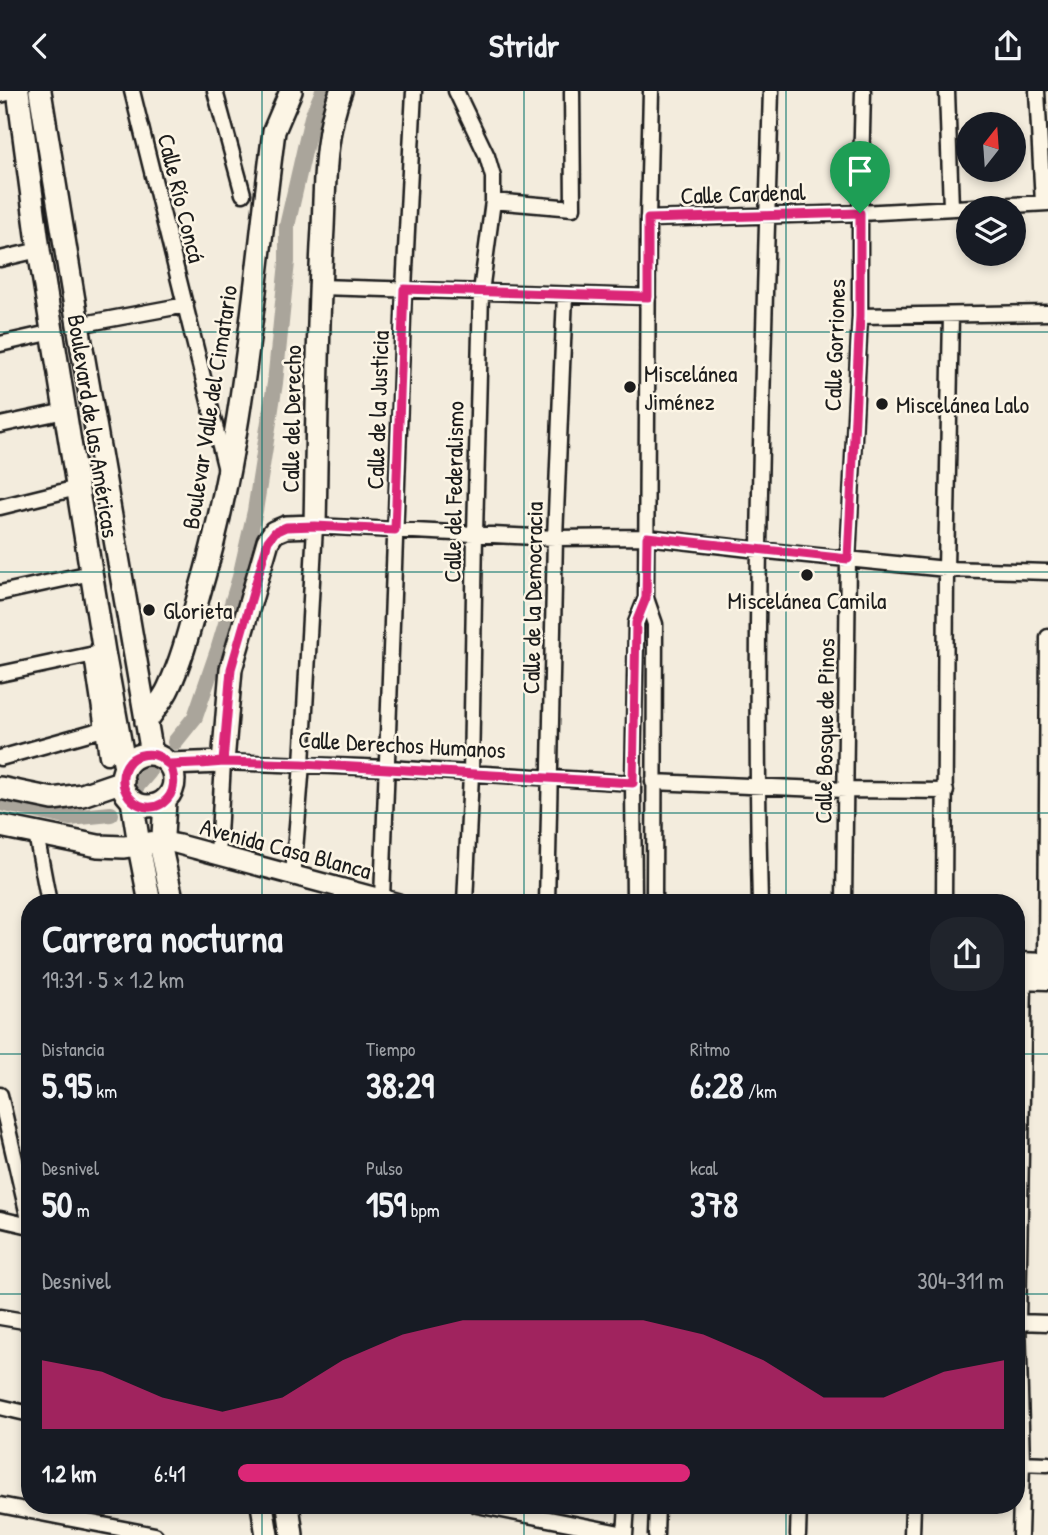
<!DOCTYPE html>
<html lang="es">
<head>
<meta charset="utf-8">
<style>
	body { margin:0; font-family:"Patrick Hand",sans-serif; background:#20242c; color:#f1f3f6; height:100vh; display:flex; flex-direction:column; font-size:26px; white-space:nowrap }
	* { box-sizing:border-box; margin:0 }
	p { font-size:23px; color:#9ea1a6 }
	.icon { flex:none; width:38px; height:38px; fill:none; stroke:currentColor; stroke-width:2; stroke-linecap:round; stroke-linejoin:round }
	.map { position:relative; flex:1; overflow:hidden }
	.sheet { position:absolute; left:21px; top:803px; width:1004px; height:620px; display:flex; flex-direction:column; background:#171b24; border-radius:28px; box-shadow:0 4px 10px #0003 }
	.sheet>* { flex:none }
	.needle { width:46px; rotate:17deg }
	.buttons { position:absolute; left:956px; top:21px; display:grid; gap:14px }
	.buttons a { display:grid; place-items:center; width:70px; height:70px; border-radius:50%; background:#171b24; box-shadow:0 4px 10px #0003; font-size:35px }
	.pin { position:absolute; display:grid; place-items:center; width:60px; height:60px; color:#fff; margin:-72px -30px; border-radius:50% 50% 50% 0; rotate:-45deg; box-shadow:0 0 7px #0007 }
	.pin .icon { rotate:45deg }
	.round { display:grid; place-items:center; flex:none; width:74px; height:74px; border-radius:28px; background:#20242c }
	.head { display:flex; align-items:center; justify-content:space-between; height:119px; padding:0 21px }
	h1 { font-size:38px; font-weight:700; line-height:52px }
	.stats { display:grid; grid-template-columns:repeat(3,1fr); gap:10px; height:119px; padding:7px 21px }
	.stats div { display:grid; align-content:center }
	.stats b { font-size:35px; font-weight:700 }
	.stats small { font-size:19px; font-weight:400 }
	.stats p { font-size:19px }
	.chart { height:196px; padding:14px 21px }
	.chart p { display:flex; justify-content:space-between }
	.chart svg { width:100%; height:126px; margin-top:7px; fill:#db2777; opacity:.7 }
	ul { padding:0 21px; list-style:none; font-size:23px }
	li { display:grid; grid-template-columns:112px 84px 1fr; align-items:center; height:52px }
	li i { height:18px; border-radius:9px; background:#db2777 }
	header { display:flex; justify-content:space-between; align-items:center; height:91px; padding:0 21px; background:#171b24; font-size:32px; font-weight:700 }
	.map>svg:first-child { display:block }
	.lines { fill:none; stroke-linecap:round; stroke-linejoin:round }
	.canal { stroke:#aaa59b; stroke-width:16 }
	.minor-casing { stroke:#1c1c1c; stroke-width:19 }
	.tertiary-casing { stroke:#1c1c1c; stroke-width:23 }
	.secondary-casing { stroke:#1c1c1c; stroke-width:26 }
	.minor { stroke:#fcf5e5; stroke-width:14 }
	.tertiary { stroke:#fcf5e5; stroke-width:18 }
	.secondary { stroke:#fcf5e5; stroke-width:21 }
	.route-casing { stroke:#fff; stroke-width:14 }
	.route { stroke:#db2777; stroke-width:9 }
	.grid { fill:none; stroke:#0f766e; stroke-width:2; stroke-opacity:0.55 }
	.poi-dot { fill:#1c1c1c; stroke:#fcf5e5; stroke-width:2.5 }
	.labels { text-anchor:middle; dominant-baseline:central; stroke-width:5; stroke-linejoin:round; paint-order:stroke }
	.street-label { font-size:24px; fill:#1c1c1c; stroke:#fcf5e5 }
	.poi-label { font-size:24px; fill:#1c1c1c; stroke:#fcf5e5; text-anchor:start }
</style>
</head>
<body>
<header><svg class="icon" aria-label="back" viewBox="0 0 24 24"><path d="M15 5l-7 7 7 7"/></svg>Stridr<svg class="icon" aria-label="share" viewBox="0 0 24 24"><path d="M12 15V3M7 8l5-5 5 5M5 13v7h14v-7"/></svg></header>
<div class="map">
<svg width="1048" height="1444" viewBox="0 0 1048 1444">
	<rect width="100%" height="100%" fill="#f3ecdd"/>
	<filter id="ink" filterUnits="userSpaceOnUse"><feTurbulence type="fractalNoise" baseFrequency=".0143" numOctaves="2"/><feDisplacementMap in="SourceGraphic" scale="14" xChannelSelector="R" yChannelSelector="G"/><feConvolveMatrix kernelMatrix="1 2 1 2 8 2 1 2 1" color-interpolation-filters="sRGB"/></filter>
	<g filter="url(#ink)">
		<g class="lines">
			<!-- canal -->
			<path class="canal" d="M175,651L195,626L218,559L240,486L255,420L275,292L287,171V135L312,26L323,0
				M137,695L149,681
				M0,712L70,727L111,723"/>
			<!-- minor casing -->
			<g class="minor-casing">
				<path id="minor" d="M132,0L226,379
					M215,0L243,103
					M456,0L487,65L493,86V110L481,201L475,443L471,683L465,812
					M651,0L648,128L646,507L655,533L654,812
					M947,0L951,117
					M1037,0L1043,112
					M0,4L15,0
					M493,110L573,117L572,0
					M648,128L860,122L1048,112
					M0,168L39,159
					M319,196L648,206
					M860,225L1048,222
					M78,234L186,214
					M0,253L53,241
					M0,334L65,320
					M0,416L77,397
					M0,502L91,482
					M92,565L107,665
					M0,583L104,561
					M0,667L103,638
					M653,691L846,699L946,700
					M36,743L49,812
					M218,763L223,671L388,677L633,692
					M293,784L302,673L315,435L555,447L647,446L758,459L946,478L1048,481
					M382,808L404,199L414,0
					M547,812L555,447L565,204
					M634,812L633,692L636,532L646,507
					M760,812C753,541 763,271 771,0
					M844,812L848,468L860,225V122L863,0
					M944,812L946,478L951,224
					M1046,872L1048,546
					M0,1004L30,1133
					M0,1128L30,1135
					M0,1226L30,1231
					M1017,1231L1048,1232
					M0,1316L30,1323
					M1017,1372L1048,1373
					M0,1414L155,1444
					M477,1414L625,1443
					M625,1444L627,1414
					M656,1444L657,1414
					M798,1444L799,1414
					M912,1444L913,1414
					M1020,1444L1022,1372L1018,1231L1024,888"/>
			</g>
			<!-- tertiary casing -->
			<g class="tertiary-casing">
				<path id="tertiary" d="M162,750L177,753L397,812
					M1017,871L1048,872
					M1017,888L1048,889"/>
			</g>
			<!-- secondary casing -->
			<g class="secondary-casing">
				<path id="secondary" d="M18,0L39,159L104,561L125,677
					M40,0L78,234L152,663
					M146,631C153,620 164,608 169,596C183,566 191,532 200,500C244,351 254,194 274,40L291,0
					M122 689a26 26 0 1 1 52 0a26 26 0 1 1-52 0Z
					M169,673L223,671L231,578L268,450L274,441L286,436L315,435C317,335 317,236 323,137C325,91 324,43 341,0
					M0,697L53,708L82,704L123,690
					M132,709L141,766L150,812
					M165,710L162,762L173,812
					M0,735L98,755L124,756L162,750
					M262,1414L267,1444
					M288,1414L292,1444"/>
			</g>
			<!-- minor -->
			<use href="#minor" class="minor"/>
			<!-- tertiary -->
			<use href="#tertiary" class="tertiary"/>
			<!-- secondary -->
			<use href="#secondary" class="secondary"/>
		</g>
	</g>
	<g class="lines" filter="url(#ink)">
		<!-- route casing -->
		<g class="route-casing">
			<path id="route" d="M860,122L648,128V206L404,198L395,439L315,435L286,436L275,441L268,450L231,578L223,671C215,672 174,675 169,673C165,672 163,668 160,666C151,661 137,663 130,670C109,694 138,728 163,712C176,702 176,686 169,673L223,671L302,673L633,692L636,532L646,507L647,446L848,468L860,225V122"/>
		</g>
		<!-- route -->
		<use href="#route" class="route"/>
	</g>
	<!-- grid -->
	<path class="grid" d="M262,0V812M524,0V812M786,0V812M0,241H1048M0,481H1048M0,722H1048M0,963H30M1017,963H1048M0,1203H30M1017,1203H1048M262,1414V1444M524,1414V1444M786,1414V1444"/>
	<!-- markers -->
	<g class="poi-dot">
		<circle cx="630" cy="296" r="7"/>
		<circle cx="882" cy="313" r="7"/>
		<circle cx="807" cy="484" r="7"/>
		<circle cx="149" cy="519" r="7"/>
	</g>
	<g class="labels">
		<!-- street labels -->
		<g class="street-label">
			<text transform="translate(743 102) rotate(-2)">Calle Cardenal</text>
			<text transform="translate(182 107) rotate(76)">Calle Río Concá</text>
			<text transform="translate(834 254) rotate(-88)">Calle Gorriones</text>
			<text transform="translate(209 316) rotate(-81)">Boulevar Valle del Cimatario</text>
			<text transform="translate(377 319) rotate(-88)">Calle de la Justicia</text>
			<text transform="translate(291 328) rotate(-89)">Calle del Derecho</text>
			<text transform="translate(94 335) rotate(81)">Boulevard de las Américas</text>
			<text transform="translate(453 401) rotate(-89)">Calle del Federalismo</text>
			<text transform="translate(532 507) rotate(-89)">Calle de la Democracia</text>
			<text transform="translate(824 640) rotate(-89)">Calle Bosque de Pinos</text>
			<text transform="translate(402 653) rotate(3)">Calle Derechos Humanos</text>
			<text transform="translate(286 757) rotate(15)">Avenida Casa Blanca</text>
		</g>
		<!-- poi labels -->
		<g class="poi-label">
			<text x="644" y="282">Miscelánea<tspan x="644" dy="28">Jiménez</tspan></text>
			<text x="896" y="313">Miscelánea Lalo</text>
			<text x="807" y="509" text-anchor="middle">Miscelánea Camila</text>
			<text x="163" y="519">Glorieta</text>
		</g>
	</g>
</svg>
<div class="buttons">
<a><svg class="needle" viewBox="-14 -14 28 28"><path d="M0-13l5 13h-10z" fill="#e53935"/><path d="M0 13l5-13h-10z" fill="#9ea1a6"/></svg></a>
<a><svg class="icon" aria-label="layers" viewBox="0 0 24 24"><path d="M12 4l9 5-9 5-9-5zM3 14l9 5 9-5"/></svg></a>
</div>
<div class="pin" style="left:860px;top:122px;background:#1e9e55"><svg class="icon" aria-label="arrive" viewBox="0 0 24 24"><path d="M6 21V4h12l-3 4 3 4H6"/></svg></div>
<section class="sheet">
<div class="head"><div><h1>Carrera nocturna</h1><p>19:31 · 5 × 1.2 km</p></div><a class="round"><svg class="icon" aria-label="share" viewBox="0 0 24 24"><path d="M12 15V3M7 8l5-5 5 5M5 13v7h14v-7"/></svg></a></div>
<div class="stats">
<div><p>Distancia</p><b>5.95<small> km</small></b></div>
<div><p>Tiempo</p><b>38:29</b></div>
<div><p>Ritmo</p><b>6:28<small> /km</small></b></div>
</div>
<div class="stats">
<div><p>Desnivel</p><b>50<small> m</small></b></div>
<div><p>Pulso</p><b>159<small> bpm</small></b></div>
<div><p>kcal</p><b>378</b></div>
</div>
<div class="chart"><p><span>Desnivel</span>304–311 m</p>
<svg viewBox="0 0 160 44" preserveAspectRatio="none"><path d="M0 44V20L10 24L20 33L30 38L40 33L50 20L60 11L70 6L80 6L90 6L100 6L110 11L120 20L130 33L140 33L150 24L160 20V44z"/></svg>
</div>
<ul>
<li><b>1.2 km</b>6:41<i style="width:59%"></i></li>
</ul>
</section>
</div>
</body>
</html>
